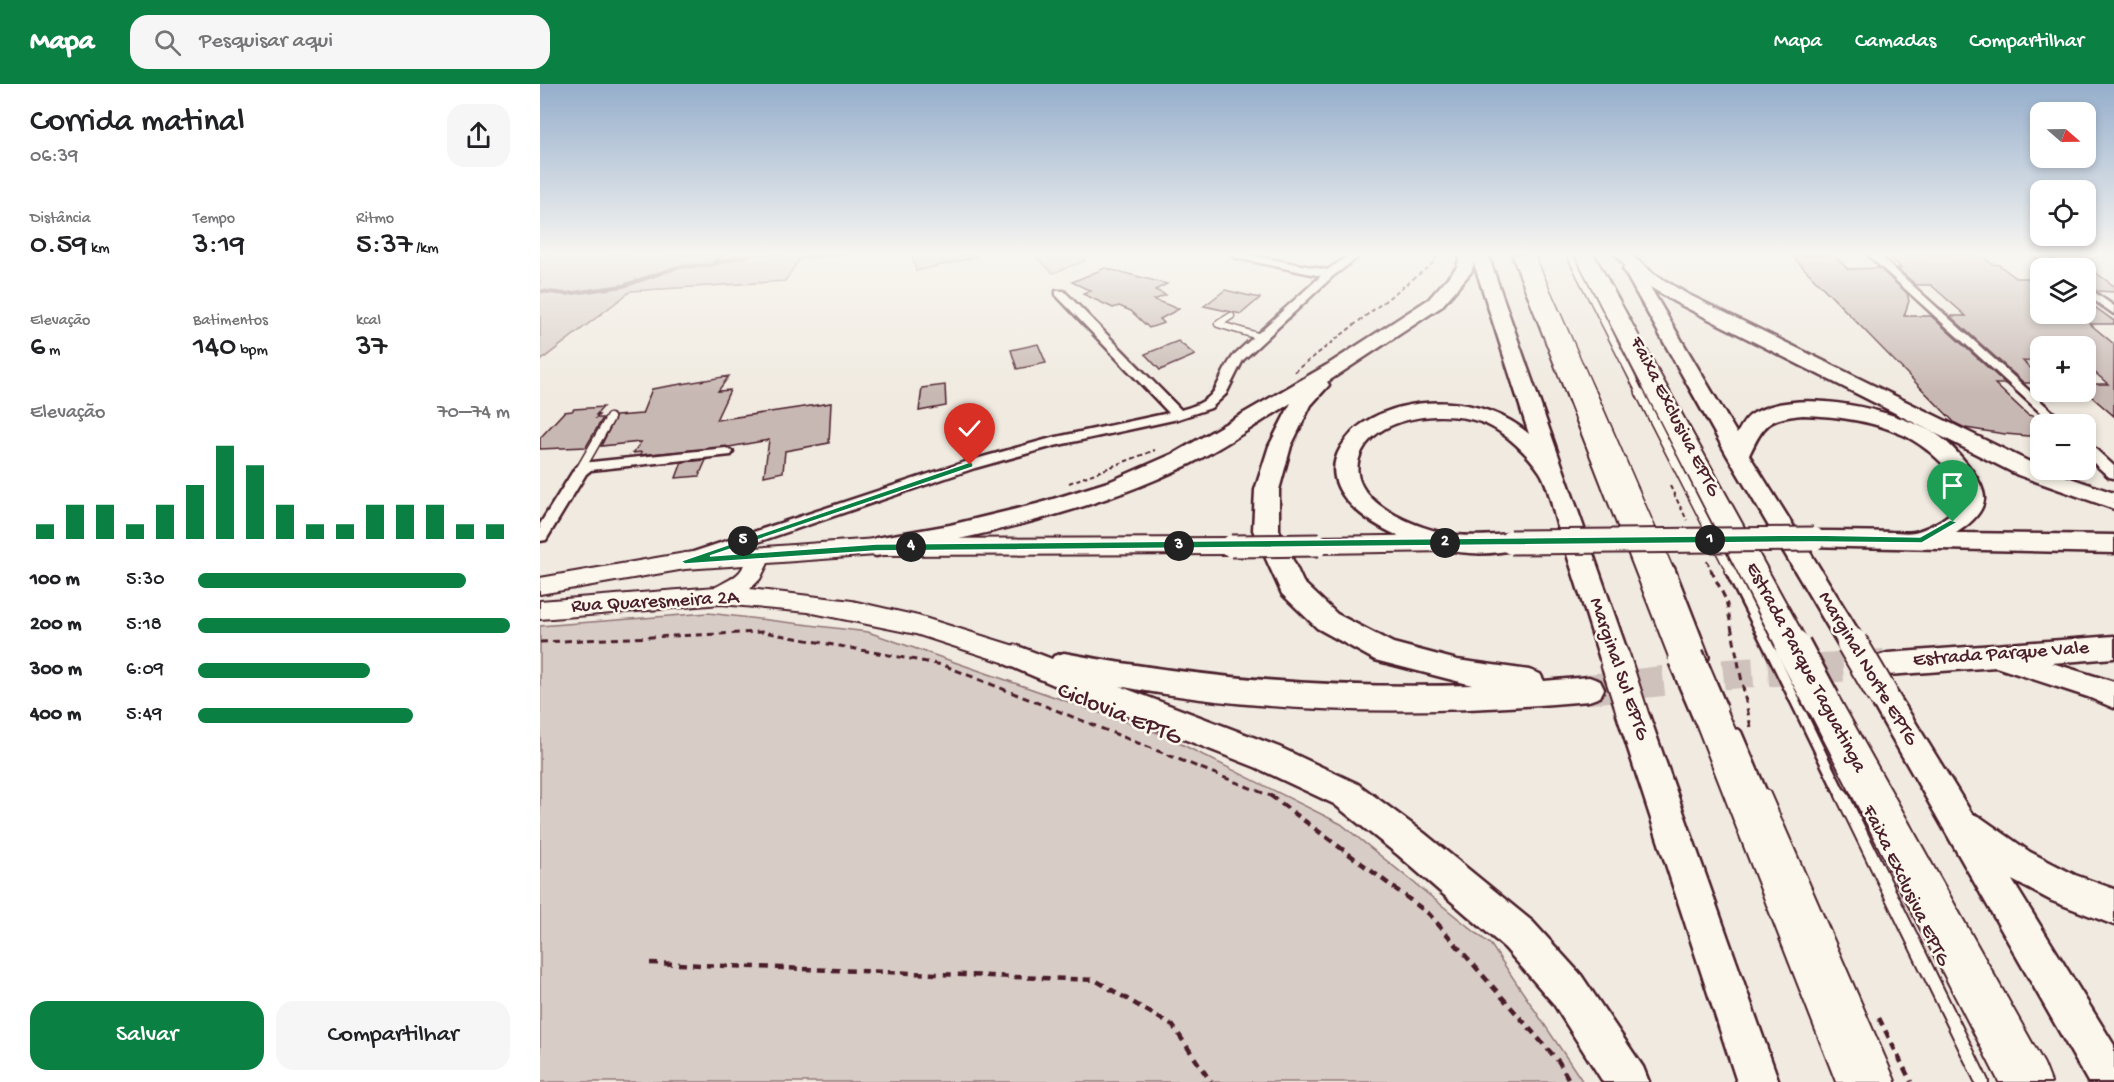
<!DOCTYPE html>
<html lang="pt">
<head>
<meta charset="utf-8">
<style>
	body { margin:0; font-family:"Gochi Hand",sans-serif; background:#f6f6f6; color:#202124; height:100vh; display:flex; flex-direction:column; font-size:22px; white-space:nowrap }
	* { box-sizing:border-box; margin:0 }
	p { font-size:20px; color:#757577 }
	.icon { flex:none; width:33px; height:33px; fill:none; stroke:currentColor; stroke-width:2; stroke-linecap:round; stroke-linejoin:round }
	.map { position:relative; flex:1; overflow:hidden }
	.drawer { display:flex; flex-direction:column; background:#fff; width:540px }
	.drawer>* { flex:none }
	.needle { width:39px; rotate:110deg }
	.fabs { position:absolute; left:1490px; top:18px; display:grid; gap:12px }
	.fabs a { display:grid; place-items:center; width:66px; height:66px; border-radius:12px; background:#fff; box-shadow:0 3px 9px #0003; font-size:30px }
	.pin { position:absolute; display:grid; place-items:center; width:51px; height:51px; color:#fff; margin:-62px -26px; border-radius:50% 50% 50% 0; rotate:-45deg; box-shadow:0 0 6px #0007 }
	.pin .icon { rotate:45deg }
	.km { position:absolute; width:30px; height:30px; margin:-15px; border-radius:50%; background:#222; color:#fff; font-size:16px; line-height:30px; text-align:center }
	.round { display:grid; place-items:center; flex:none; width:63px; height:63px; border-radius:18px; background:#f6f6f6 }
	.overview { display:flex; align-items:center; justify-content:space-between; height:102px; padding:0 30px }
	h1 { font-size:33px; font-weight:600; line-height:45px }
	.figures { display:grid; grid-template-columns:repeat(3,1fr); gap:9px; height:102px; padding:6px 30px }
	.figures div { display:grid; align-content:center }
	.figures b { font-size:30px; font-weight:600 }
	.figures small { font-size:16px; font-weight:400 }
	.figures p { font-size:16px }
	.chart { height:168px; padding:12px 30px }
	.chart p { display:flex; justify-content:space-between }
	.chart svg { width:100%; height:108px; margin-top:6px; stroke:#0b8043; stroke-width:6 }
	.button { display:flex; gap:12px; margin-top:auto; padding:12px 30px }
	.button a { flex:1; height:69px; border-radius:18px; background:#0b8043; color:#fff; font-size:24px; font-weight:600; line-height:69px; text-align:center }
	.button a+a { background:#f6f6f6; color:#202124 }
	ul { padding:0 30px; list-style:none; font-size:20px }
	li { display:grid; grid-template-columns:96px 72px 1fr; align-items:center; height:45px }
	li i { height:15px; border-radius:8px; background:#0b8043 }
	header { display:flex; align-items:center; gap:36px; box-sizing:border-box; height:84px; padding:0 30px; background:#0b8043; color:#fff }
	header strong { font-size:28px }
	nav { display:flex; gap:33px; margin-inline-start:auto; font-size:21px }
	.search { width:420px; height:54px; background:#f6f6f6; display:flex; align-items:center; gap:15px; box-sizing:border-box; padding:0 21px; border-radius:18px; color:#757577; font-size:22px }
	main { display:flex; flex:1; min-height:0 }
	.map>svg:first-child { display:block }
	.green { fill:#d8ccc6; stroke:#917678; stroke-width:1.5 }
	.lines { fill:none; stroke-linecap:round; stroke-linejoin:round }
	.stream { stroke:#8c6f72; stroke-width:4 }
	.building { fill:#c8b8b3; stroke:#4a1f2b; stroke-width:1.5 }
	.primary-tunnel { stroke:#cfc1bc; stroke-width:30; stroke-dasharray:30 15; stroke-linecap:butt }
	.service-far3-casing { stroke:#4a1f2b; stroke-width:9 }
	.service-far2-casing { stroke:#4a1f2b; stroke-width:11 }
	.service-far1-casing { stroke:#4a1f2b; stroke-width:14 }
	.service-casing { stroke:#4a1f2b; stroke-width:16 }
	.minor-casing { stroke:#4a1f2b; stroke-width:5 }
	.secondary-casing { stroke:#4a1f2b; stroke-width:4 }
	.primary-casing { stroke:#4a1f2b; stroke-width:5 }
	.motorway-casing { stroke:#4a1f2b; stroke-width:4 }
	.path-far2 { stroke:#4a1f2b; stroke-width:2; stroke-dasharray:4.5 3; stroke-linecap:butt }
	.path-far1 { stroke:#4a1f2b; stroke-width:3; stroke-dasharray:7 5; stroke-linecap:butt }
	.path { stroke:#4a1f2b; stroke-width:4.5; stroke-dasharray:8 6; stroke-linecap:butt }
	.service-far3 { stroke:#fbf7ec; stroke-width:6 }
	.service-far2 { stroke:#fbf7ec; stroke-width:8 }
	.service-far1 { stroke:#fbf7ec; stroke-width:9 }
	.service { stroke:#fbf7ec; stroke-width:12 }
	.minor { fill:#fbf7ec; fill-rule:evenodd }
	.secondary { fill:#fbf7ec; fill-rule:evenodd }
	.primary { fill:#fbf7ec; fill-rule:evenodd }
	.motorway { fill:#fbf7ec; fill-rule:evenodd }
	.service-bridge-casing { stroke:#4a1f2b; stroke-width:14; stroke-linecap:butt }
	.secondary-bridge-casing { stroke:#4a1f2b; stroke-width:25; stroke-linecap:butt }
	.primary-bridge-far1-casing { stroke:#4a1f2b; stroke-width:27; stroke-linecap:butt }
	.primary-bridge-casing { stroke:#4a1f2b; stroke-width:34; stroke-linecap:butt }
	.motorway-bridge-casing { stroke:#4a1f2b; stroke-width:40; stroke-linecap:butt }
	.service-bridge { stroke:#fbf7ec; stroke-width:9 }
	.secondary-bridge { stroke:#fbf7ec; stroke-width:21 }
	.primary-bridge-far1 { stroke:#fbf7ec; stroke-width:23 }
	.primary-bridge { stroke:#fbf7ec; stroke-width:30 }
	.motorway-bridge { stroke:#fbf7ec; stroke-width:35 }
	.route { fill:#0b8043; stroke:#fff; stroke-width:1.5 }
	.labels { text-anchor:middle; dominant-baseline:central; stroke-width:5; stroke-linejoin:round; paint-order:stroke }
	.street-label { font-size:20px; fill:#4a1f2b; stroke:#fbf7ec }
	.near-street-label { font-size:24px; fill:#4a1f2b; stroke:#fbf7ec }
</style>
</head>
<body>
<header>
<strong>Mapa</strong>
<div class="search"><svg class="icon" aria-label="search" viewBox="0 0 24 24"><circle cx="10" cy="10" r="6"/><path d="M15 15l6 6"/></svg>Pesquisar aqui</div>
<nav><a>Mapa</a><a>Camadas</a><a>Compartilhar</a></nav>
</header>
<main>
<section class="drawer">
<div class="overview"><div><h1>Corrida matinal</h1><p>06:39</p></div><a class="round"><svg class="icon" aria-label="share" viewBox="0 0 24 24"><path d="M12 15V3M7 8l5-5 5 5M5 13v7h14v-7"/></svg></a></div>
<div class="figures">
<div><p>Distância</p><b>0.59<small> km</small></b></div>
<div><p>Tempo</p><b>3:19</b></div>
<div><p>Ritmo</p><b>5:37<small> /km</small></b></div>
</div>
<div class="figures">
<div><p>Elevação</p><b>6<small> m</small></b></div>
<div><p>Batimentos</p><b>140<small> bpm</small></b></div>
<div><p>kcal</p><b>37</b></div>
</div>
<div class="chart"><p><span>Elevação</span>70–74 m</p>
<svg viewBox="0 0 160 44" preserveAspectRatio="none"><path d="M5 44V38M15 44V30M25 44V30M35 44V38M45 44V30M55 44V22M65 44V6M75 44V14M85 44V30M95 44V38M105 44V38M115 44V30M125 44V30M135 44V30M145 44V38M155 44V38"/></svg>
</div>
<ul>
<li><b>100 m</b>5:30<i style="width:86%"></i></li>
<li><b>200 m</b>5:18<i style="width:100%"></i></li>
<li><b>300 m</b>6:09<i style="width:55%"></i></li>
<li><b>400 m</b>5:49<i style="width:69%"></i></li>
</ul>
<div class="button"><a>Salvar</a><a>Compartilhar</a></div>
</section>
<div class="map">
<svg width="1574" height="998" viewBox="0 0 1574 998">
	<rect width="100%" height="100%" fill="#f0eae0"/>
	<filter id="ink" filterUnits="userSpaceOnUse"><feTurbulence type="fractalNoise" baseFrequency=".0167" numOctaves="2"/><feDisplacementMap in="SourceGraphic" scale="12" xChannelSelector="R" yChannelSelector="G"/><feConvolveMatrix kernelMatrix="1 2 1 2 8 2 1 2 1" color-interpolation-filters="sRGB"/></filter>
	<g filter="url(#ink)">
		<!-- green -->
		<path class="green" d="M0,171H315L260,174L245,197L91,207L0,277Z
			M372,171H438L436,173L376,187Z
			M494,171H545V177L513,189Z
			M168,529L328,548L621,650L801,740L951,861L1043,998H0V542Z"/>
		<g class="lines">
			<!-- stream -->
			<path class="stream" d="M175,178L182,171
				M0,207L26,210L83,202L138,183L171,181L207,171"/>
		</g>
		<!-- building -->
		<path class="building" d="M1294,171L1308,185L1339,184L1367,209L1369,217L1364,232H1391L1466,300H1455L1488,331L1493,332L1500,340V353L1465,350L1425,344L1415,339L1252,172Z
			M1348,171H1440L1452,180L1459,181L1476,194H1500V230H1537L1545,236V216L1574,237V240H1550L1574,260V332L1545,307V300H1568L1545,280V262H1500V278L1483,277L1500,293V299H1484L1410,232H1426L1391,201H1376L1357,184H1361Z
			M1545,181L1574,202V208L1557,207L1545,198Z
			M565,184L627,200L615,206L626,211L614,216L639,225L620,235L624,239L609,244L591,227L579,222L573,224L543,210L551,207L532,198Z
			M685,206L706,211L720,214L701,230L664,222Z
			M638,257L655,271L620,286L605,270Z
			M498,260L506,279L477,285L471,266Z
			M189,292L178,307L190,306L176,336L291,319L289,359L245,367L243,388L224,392L229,356L189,363L100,371L102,368L93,369L101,358L61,362L76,332L102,330L112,305Z
			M405,301L406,322L379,327L382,304Z
			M63,323L56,331H59L56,334H63L46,363L0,365V354L24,328L32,327L34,325Z
			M166,376L159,392L136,394L142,378Z"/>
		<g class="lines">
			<!-- primary-tunnel -->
			<path class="primary-tunnel" d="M1049,605L1188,590L1344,580"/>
			<!-- service-far3 casing -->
			<g class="service-far3-casing">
				<path id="service-far3" d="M991,171L1053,311
					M1030,171L1101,311
					M691,232L678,240L721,253"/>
			</g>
			<!-- service-far2 casing -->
			<g class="service-far2-casing">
				<path id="service-far2" d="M1052,309L1130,488
					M1100,309L1191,488
					M40,386L70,334"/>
			</g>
			<!-- service-far1 casing -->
			<g class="service-far1-casing">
				<path id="service-far1" d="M1130,486L1164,573
					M1190,486L1231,567
					M1255,616L1302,713
					M1197,650L1224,713"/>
			</g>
			<!-- service casing -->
			<g class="service-casing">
				<path id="service" d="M1224,711L1349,998
					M1302,711L1442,998"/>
			</g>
			<!-- minor casing -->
			<g class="minor-casing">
				<path id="minor" d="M692,171H710L787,186L810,171H821L793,192L703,276L686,310L671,324L638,335L514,362L435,384L159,478H147L145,474L147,470L425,378L512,354L629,329L516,211V207H524L641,326C684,314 672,300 695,270L781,192L697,174Z
					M1328,171H1339L1526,340H1513Z
					M1494,171H1505L1522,184H1511Z
					M1545,202L1574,222V230L1545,210Z
					M1545,359L1550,360L1574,382V394L1569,393L1545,371Z
					M186,364L193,368L191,371L51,386L46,390L6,456L0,457V440L35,384L42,379Z"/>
			</g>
			<!-- secondary casing -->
			<g class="secondary-casing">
				<path id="secondary" d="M909,451L917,454L920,459L917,464L909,467L779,469L771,466L768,461L771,456L779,453Z
					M691,454L699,457L702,462L699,467L691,470L336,471L228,479L220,495L210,505L312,517L378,532L484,565L488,572L484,579L475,582L376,550L268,528L181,520L0,535V517L176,503C187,497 200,492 204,481L145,485L0,510V494L145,469L336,455Z"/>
			</g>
			<!-- primary casing -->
			<g class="primary-casing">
				<path id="primary" d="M920,171H948L1090,575L1085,583L1075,586L1065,583L1060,575C1046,530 1032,485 1017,440C1012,424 1009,402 1000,388C988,370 966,349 946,340C912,325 841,329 822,367C797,416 881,447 916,451C934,453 953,451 971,450L980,452L984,458L980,464C941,475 901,468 864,454C830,441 775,406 801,363C807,354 813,346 822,340C869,308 946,312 989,350L934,179L931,188L901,223L787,298L789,301L771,321L751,362L739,406V446L763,498L797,530L853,559L917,576L989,586L1000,590L1004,597L1049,593L1060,597L1064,605L1060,613L1049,617C894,631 733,632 579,602L739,663L818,700L884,749L993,838L1041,891L1103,983L1109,998H1063L1013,919L965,864L858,771L794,720L715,683L613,643L465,580L460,572L465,564L475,561L512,575L514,572L524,569C662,595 792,605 932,601L835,576L777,544L742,510L713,446L715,406L729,362L751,319C718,339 685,362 650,380C552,428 443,451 336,472L327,469L323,463L327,457L336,454L410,441L497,420L571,397L635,369L787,281L889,215L917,183Z
					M1076,171H1091L1114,190L1147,210L1500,383V386H1507L1574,409V425L1478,391L1135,218L1110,203L1197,350C1201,342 1206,333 1214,329C1260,303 1352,325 1396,350C1411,359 1445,396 1444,415C1443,430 1427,442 1416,449L1574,451V469L1266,462L1326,559L1322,567L1312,570L1302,567L1187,371L1083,185L1085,182ZM1263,331C1296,332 1330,336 1361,350C1381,358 1428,393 1418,419C1413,432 1391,443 1378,447C1370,450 1359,448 1351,448C1325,447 1299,447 1273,447L1264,449L1261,454L1209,371C1224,340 1228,334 1263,331Z
					M1574,552V574L1512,579L1574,598V624L1548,613L1456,583L1348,591L1338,588L1333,580L1338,572L1348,569Z
					M1342,598L1353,602L1432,730L1440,733L1490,768L1535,791L1574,805V841L1512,817L1472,796L1574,961V998H1548L1327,610L1331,602Z
					M1093,618L1104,622L1109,631L1239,998H1197L1077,631L1082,622Z"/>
			</g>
			<!-- motorway casing -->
			<g class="motorway-casing">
				<path id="motorway" d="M972,171H991L1163,573L1158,582L1146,586L1134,582L1129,573Z
					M1035,171H1054L1270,563L1265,572L1253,576L1241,572Z
					M1282,603L1295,607L1504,980L1511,998H1459L1264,617L1269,607Z
					M1170,614L1183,619L1188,629L1346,998H1296L1152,629L1157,619Z"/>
			</g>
			<!-- path-far2 -->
			<path class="path-far2" d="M754,288L892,180L898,171
				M529,399L615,366
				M1130,402L1147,436
				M1167,477L1172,488"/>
			<!-- path-far1 -->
			<path class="path-far1" d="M1171,486L1186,516L1211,644
				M0,558L223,548L403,581L733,713"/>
			<!-- path -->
			<path class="path" d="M730,711L889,830L1019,978L1030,998
				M110,879L555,896L633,942L671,998
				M1339,934L1371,998"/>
			<!-- service-far3 -->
			<use href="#service-far3" class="service-far3"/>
			<!-- service-far2 -->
			<use href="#service-far2" class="service-far2"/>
			<!-- service-far1 -->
			<use href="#service-far1" class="service-far1"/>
			<!-- service -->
			<use href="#service" class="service"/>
			<!-- minor -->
			<use href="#minor" class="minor"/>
			<!-- secondary -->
			<use href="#secondary" class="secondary"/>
			<!-- primary -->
			<use href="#primary" class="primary"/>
			<!-- motorway -->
			<use href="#motorway" class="motorway"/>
			<!-- service-bridge casing -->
			<g class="service-bridge-casing">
				<path id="service-bridge" d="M1231,567L1255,616"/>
			</g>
			<!-- secondary-bridge casing -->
			<g class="secondary-bridge-casing">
				<path id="secondary-bridge" d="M691,462L779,461"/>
			</g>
			<!-- primary-bridge-far1 casing -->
			<g class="primary-bridge-far1-casing">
				<path id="primary-bridge-far1" d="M971,458L1273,455"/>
			</g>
			<!-- primary-bridge casing -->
			<g class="primary-bridge-casing">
				<path id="primary-bridge" d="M1312,559L1342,610
					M1075,575L1093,631"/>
			</g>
			<!-- motorway-bridge casing -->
			<g class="motorway-bridge-casing">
				<path id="motorway-bridge" d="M1253,563L1282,617
					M1146,573L1170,629"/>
			</g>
			<!-- service-bridge -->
			<use href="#service-bridge" class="service-bridge"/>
			<!-- secondary-bridge -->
			<use href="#secondary-bridge" class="secondary-bridge"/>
			<!-- primary-bridge-far1 -->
			<use href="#primary-bridge-far1" class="primary-bridge-far1"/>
			<!-- primary-bridge -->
			<use href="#primary-bridge" class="primary-bridge"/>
			<!-- motorway-bridge -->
			<use href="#motorway-bridge" class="motorway-bridge"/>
		</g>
	</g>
	<!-- sky -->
	<linearGradient id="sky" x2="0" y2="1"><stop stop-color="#95aecc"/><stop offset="0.55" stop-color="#f8f6f1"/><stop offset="1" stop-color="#f8f6f1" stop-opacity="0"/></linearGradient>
	<rect width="1574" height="310" fill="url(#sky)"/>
	<!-- route -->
	<path class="route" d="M430,378L433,379V383L170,472L336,460L1273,451L1380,453L1410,436L1418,438L1382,459L1273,458L336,467L145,480L141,477Z"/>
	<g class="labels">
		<!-- street labels -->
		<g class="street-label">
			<text transform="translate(1134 333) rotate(63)">Faixa Exclusiva EPTG</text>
			<text transform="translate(115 519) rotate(-3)">Rua Quaresmeira 2A</text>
			<text transform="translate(1461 571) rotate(-4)">Estrada Parque Vale</text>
			<text transform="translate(1265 584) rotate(62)">Estrada Parque Taguatinga</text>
			<text transform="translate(1078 585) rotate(71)">Marginal Sul EPTG</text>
			<text transform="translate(1327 585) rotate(59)">Marginal Norte EPTG</text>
			<text transform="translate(1365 802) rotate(64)">Faixa Exclusiva EPTG</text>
		</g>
		<!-- near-street labels -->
		<g class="near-street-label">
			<text transform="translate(579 631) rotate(22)">Ciclovia EPTG</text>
		</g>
	</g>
</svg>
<div class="fabs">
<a><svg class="needle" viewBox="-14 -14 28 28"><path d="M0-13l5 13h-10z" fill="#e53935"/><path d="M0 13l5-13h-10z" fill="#757577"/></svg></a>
<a><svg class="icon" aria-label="locate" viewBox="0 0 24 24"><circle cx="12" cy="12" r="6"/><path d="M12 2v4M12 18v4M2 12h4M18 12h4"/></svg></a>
<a><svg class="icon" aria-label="layers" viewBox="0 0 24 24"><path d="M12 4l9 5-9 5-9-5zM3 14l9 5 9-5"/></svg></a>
<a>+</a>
<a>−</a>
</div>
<div class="pin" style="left:1413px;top:438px;background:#1e9e55"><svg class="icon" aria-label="arrive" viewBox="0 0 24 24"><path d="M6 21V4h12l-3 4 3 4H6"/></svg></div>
<div class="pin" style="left:430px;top:381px;background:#d93025"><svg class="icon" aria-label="check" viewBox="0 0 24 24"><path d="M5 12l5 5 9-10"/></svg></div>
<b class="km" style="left:1170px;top:456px">1</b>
<b class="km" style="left:905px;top:459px">2</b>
<b class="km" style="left:639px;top:462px">3</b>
<b class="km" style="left:371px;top:463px">4</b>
<b class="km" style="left:203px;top:457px">5</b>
</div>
</main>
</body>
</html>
